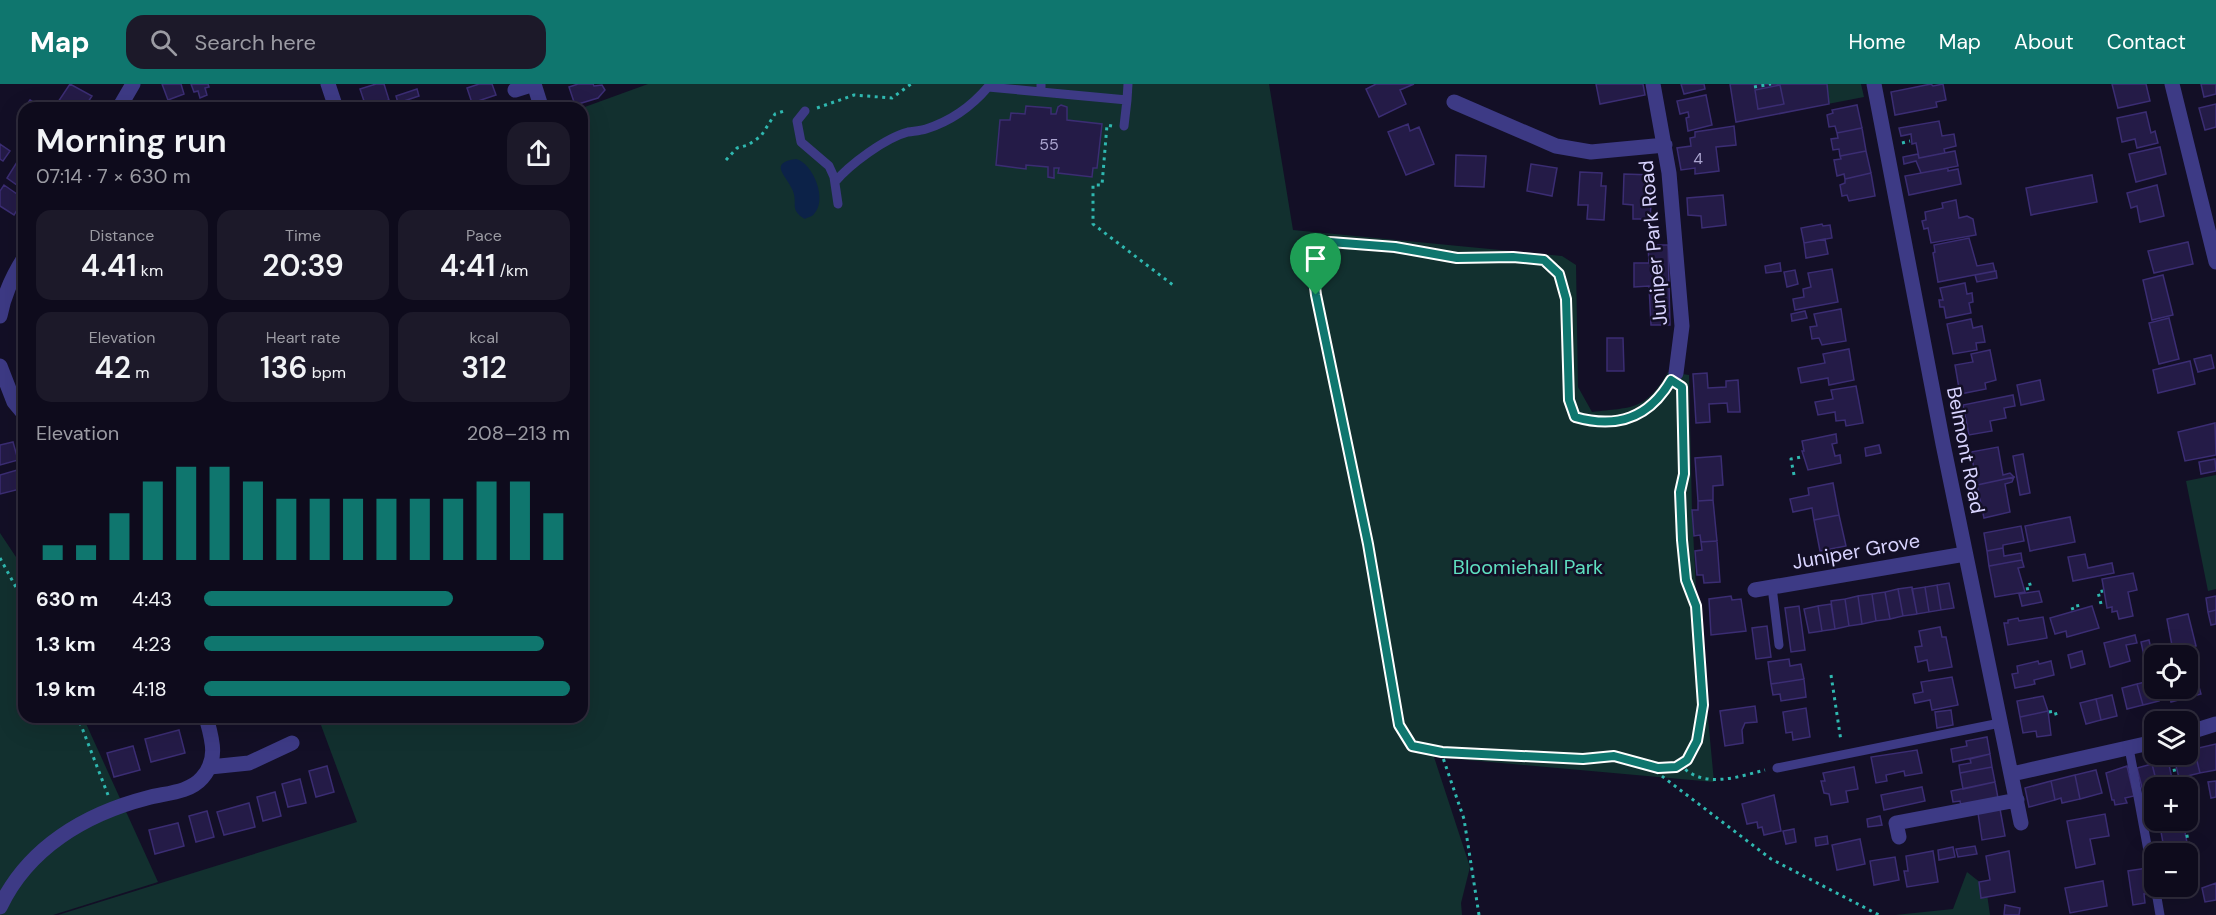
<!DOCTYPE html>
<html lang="en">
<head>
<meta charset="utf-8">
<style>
	body { margin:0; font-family:"DM Sans",sans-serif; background:#1c1929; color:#f1f3f6; height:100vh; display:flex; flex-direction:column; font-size:22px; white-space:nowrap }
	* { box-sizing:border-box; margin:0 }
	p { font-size:20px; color:#9b9ba3 }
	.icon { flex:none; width:33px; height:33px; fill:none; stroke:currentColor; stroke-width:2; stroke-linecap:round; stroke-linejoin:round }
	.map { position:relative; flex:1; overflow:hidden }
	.side { position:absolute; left:18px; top:18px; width:570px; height:621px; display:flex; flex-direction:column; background:#0e0b1c; border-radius:18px; box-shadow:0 6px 24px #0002,0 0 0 2px #2e2b3b }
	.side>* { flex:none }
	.buttons { position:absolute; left:2144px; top:561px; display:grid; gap:12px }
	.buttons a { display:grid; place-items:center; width:54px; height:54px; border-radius:12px; background:#0e0b1c; box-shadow:0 6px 24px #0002,0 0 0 2px #2e2b3b; font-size:30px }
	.pin { position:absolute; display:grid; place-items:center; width:51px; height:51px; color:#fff; margin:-62px -26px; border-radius:50% 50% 50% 0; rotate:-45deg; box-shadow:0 0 6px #0007 }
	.pin .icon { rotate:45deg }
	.round { display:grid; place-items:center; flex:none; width:63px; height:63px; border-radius:18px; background:#1c1929 }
	.overview { display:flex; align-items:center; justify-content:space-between; height:102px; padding:0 18px }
	h1 { font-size:33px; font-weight:600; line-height:45px }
	.stats { display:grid; grid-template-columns:repeat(3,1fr); gap:9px; height:102px; padding:6px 18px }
	.stats div { display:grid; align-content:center; border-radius:15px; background:#1c1929; text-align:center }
	.stats b { font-size:30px; font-weight:600 }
	.stats small { font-size:16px; font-weight:400 }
	.stats p { font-size:16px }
	.chart { height:168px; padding:12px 18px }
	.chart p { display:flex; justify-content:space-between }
	.chart svg { width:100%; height:108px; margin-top:6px; stroke:#0f766e; stroke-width:6 }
	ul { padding:0 18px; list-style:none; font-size:20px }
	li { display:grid; grid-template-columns:96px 72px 1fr; align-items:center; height:45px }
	li i { height:15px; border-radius:8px; background:#0f766e }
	header { display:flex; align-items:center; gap:36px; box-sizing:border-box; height:84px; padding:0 30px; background:#0f766e; color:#fff }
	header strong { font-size:28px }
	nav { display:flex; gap:33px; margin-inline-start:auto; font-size:21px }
	.search { width:420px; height:54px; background:#1c1929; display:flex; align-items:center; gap:15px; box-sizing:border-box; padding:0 21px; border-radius:18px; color:#9b9ba3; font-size:22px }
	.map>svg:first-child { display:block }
	.green { fill:#12302f }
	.water { fill:#0c2248 }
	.building { fill:#241b47; stroke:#3b2d73; stroke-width:1.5 }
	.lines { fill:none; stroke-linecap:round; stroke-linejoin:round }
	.path { stroke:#2fb8b0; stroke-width:3; stroke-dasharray:3 4.5; stroke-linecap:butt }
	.service { stroke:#3d3a85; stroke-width:9 }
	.minor { stroke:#3d3a85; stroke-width:15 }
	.route-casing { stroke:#fff; stroke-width:12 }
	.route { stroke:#0f766e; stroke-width:8 }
	.labels { text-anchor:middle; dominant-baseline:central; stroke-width:5; stroke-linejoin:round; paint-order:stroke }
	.number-label { font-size:16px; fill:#aca6d1 }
	.street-label { font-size:20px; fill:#d9d4ff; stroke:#130f26 }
	.park-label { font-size:20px; fill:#5fe0c0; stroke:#130f26 }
</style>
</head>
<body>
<header>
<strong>Map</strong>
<div class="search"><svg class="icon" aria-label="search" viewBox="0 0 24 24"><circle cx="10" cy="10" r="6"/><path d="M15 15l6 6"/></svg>Search here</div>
<nav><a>Home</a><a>Map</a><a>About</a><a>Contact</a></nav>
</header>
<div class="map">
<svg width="2216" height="831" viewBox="0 0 2216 831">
	<rect width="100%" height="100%" fill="#130f26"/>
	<!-- green -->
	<path class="green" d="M648,0H1269L1293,146L1562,172L1576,181L1578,303L1592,328C1633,323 1645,327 1668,288L1689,291L1692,427L1696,505L1714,698L1434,673L1470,783L1461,819L1462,831H58L357,738L318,633H582V24Z
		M1777,0H1861L1864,13L1739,37Z
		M2216,391V505L2208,507L2186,397Z
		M0,449L24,485V633H83L158,798L53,831H0Z
		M1967,788L1986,803L1990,831H1895L1953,825Z"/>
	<!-- water -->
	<path class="water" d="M796,75C813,79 828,116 814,130C812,133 808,133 805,135C788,125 799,119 792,105C786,91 768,79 796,75Z"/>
	<!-- building -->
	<path class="building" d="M70,0L92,12L84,24H54Z
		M162,0H181L184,10L168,16Z
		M191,0H208L209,3L205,4L207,11L200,14L198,7L194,8Z
		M376,0H384L389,16L366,23L360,5Z
		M479,0H492L496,11L472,19L467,4Z
		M578,0H593L594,2L602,1L605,6L598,14L575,21L569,3Z
		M1376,0H1414L1400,6L1406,20L1379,33L1366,5Z
		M1596,0H1643L1645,11L1600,20Z
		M1681,0H1704L1705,5L1684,10Z
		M1730,0H1827L1829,20L1736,38Z
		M1931,0L1933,2L1943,0L1946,16L1936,18L1937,23L1895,31L1891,8Z
		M2112,0H2146L2150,17L2118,24Z
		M2201,0H2216V10L2204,13Z
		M1780,1L1784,20L1758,25L1755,6Z
		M417,5L419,12L398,19L396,12Z
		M1706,11L1712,41L1688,47L1686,34L1689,33L1688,28L1680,30L1677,17Z
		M30,16L43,24H24Z
		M2216,20V43L2205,46L2199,24Z
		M1061,21L1067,23V36L1102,40L1097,84H1093L1092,93L1058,89L1059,84H1054V94L1048,93V83L1026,81V85L996,81L1000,36H1010L1011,29L1025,30L1026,22L1051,24V30H1056L1058,23Z
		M1857,21L1862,44L1837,49L1835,42L1829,43L1827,31L1833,29L1832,26Z
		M2146,28L2151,49L2155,47L2158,59L2137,64L2135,55L2122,58L2117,34Z
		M1939,37L1942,52L1954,50L1956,62L1944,65L1945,69L1919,74L1916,59L1912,60L1911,50L1901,52L1899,44Z
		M1408,40L1410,47L1419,43L1434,80L1406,91L1388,48Z
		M1734,42L1736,61L1716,63L1719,87L1695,90V84L1681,86L1677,64L1691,62L1690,54L1695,53V48Z
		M1862,44L1866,67L1840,72L1839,65L1833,66L1831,55L1838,54L1837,49Z
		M0,60L10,67L3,77L0,75Z
		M2160,63L2166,90L2136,98L2129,70Z
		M1866,67L1871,89L1845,95L1844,90L1837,92L1834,76L1841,75L1840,72Z
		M1955,67L1958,82L1921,89L1916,77L1904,80L1903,73L1918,70L1919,74Z
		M1456,71L1486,72L1484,103L1455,102Z
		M17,78L24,83V106L7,94Z
		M1531,80L1557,84L1552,112L1527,107Z
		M1948,84V87L1958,85L1961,100L1909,111L1905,92Z
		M1580,88L1602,89L1601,102H1606L1604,136L1587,135L1588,121H1578Z
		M1871,89L1875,112L1849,117L1847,111L1842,112L1840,101L1845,99V95Z
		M1624,90L1653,91L1650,135H1633V121L1623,120Z
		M2092,91L2097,118L2031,131L2026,104Z
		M4,101L24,115L14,131L0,122V107Z
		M2157,101L2164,132L2140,138L2137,122L2131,124L2127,109Z
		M1723,111L1726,141L1702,144L1701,132L1688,131L1687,114Z
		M1956,116L1959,134L1967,132L1973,135L1976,151L1931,159L1928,144L1924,145L1922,137L1926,136L1925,128L1943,124L1942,119Z
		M1822,140L1823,142L1830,141L1832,154L1804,159L1801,144Z
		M1969,154L1977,182L1993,179L1995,187L1938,198L1933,169L1935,168L1934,161Z
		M1825,155L1828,170L1806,174L1804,159Z
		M2188,158L2193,180L2154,189L2148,167Z
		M1648,161H1668L1670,241H1651L1649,202L1634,203V179H1649Z
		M1780,179L1781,187L1766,189L1765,182Z
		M1832,185L1838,218L1795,226L1793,215L1804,213L1803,205L1811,203L1808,189Z
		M1795,186L1798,200L1787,203L1784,188Z
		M1996,187L1997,194L1977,198L1975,191Z
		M2163,191L2173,231L2152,236L2143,196Z
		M1965,199L1967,210L1972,209L1973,218L1969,219L1971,229L1946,234L1944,223H1940L1939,216H1943L1940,204Z
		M1841,225L1846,257L1822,261L1819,254L1812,255L1810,243L1817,242L1814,230Z
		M1805,227L1807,234L1792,237L1791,230Z
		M2169,234L2179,275L2159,280L2149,239Z
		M1971,235L1973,244L1982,242L1985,258L1976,259L1977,266L1953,270L1947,240Z
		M1607,254H1623L1624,287H1607Z
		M1849,265L1854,296L1829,301L1828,294L1801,299L1798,284L1825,279L1823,270Z
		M1990,266L1996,296L1985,299L1986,305L1960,310L1955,281L1973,278L1971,270Z
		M2211,271L2214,284L2198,288L2194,275Z
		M2190,277L2195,300L2158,309L2153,286Z
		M1707,289L1708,304L1726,303V297L1738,296L1740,328H1728L1727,319L1709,320L1710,338L1696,339L1693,290Z
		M2040,296L2044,316L2021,321L2017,301Z
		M1856,302L1863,339L1846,342L1845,336L1836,337L1835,328L1818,331L1815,318L1833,315L1831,306Z
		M2013,311L2015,322L2004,324L2006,334L1990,337L1992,347L1969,351L1963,321Z
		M2215,339L2216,371L2185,377L2178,348Z
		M1836,350L1837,359L1832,360L1835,372L1840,371L1841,379L1808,386L1802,367H1804L1802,357Z
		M13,358L18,376L0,381V361Z
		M1879,361L1881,369L1866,372L1865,364Z
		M1998,363L2003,391L2010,389L2014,393L1977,401L1971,368Z
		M2023,370L2030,409L2020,411L2013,372Z
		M1721,372L1723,401L1713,402V416L1698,417L1695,374Z
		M2215,375L2216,387L2201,390L2199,378Z
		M24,384V404L0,410V391Z
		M2014,393L2012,398L2005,400L2010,428L1984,434L1977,401Z
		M1833,399L1839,431L1814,436L1812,424L1793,428L1790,415L1809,411L1808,404Z
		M1713,416L1717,457L1701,458L1700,451L1694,452L1692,426H1698V417Z
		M1839,431L1846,462L1820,467L1814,436Z
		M2070,433L2075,458L2030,467L2025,442Z
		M2021,442L2024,457L2003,461V464L1987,467L1984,449Z
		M1717,457L1720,498L1704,499L1703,491H1697L1695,467L1702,466L1701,458Z
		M2003,464L2004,472L2021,469L2022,476L1989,482L1987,467Z
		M2085,470L2088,484L2112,479L2114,489L2073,497L2068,473Z
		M2022,476L2024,483L2018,484L2025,508L1995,513L1989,482Z
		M2133,489L2137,506L2128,508L2133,532L2119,535L2117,527L2112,528V523L2107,524L2102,495Z
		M1949,499L1954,524L1941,526L1937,501Z
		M1937,501L1941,526L1929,528L1925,503Z
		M1912,503L1917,530L1903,532L1898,505Z
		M1925,503L1929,528L1917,530L1912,505Z
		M1898,505L1903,532L1890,535L1885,508Z
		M2039,507L2042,518L2022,522L2019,510Z
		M1885,508L1890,535L1876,537L1872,510Z
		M1872,510L1876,537L1862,540L1858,512Z
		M1731,512L1732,516L1741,515L1746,547L1711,551L1709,515Z
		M1858,512L1862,540L1849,542L1845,515Z
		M2216,512V526L2208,528L2206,514Z
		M1845,515L1849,542L1835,545L1831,517Z
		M1831,520L1835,545L1822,547L1818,522Z
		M1799,522L1805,566L1791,568L1785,524Z
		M1818,522L1822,547L1809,549L1804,525Z
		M2092,522L2099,544L2067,553L2066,547L2055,550L2050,534Z
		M2216,526V540L2211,541L2208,528Z
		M2188,530L2196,562L2173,567L2167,535Z
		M2043,533L2047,554L2008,561L2004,539H2008V536L2018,534L2019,537Z
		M1767,542L1771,573L1756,575L1752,544Z
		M1940,543L1942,553H1946L1952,583L1929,587L1927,576L1918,578L1915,563L1922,562L1919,547Z
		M2135,551L2137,559L2126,561L2130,577L2110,583L2104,559Z
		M2149,556L2153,574L2145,576L2141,558Z
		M2082,567L2085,580L2071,584L2068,571Z
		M1789,575L1790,582L1801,580L1804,595L1771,600L1768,578Z
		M2038,577L2039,580L2051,577L2054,591L2034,596L2035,600L2015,604L2012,590L2018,589L2017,582Z
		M2195,589L2201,610L2186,614L2184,604H2187V591Z
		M1952,593L1958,621L1932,626L1930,616L1915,619L1913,610L1923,608L1921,598Z
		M1804,595L1806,613L1781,617L1780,610L1773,611L1771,600Z
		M2153,596L2159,617L2143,621L2137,600Z
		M2137,600L2143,621L2127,625L2122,604Z
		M2167,604H2184L2186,614L2171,618Z
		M2112,611L2117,632L2101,636L2096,615Z
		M2043,612L2048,627L2020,633L2017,617Z
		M2096,615L2101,636L2086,640L2080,619Z
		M1755,622L1757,638L1745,639L1742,646L1743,659L1725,662L1720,627Z
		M1806,624L1810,653L1793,656L1792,648L1786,649L1783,628Z
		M1951,626L1953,641L1937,644L1935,628Z
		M2048,627L2051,651L2037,653L2036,647L2023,649L2020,633Z
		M179,646L185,669L151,678L145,655Z
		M1987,653L1990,670L1953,678L1951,665L1967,662L1966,657Z
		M2216,660V686L2200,689L2194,665Z
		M133,662L140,686L114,693L107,669Z
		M2194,665L2200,689L2179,694L2173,670H2187V667Z
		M1917,666L1922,689L1905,692L1904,687L1886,691L1887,697L1876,699L1871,673Z
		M1990,670L1992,683L1960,689L1959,681L1971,679L1970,675Z
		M2168,676L2174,704H2164L2169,701V697L2157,700L2152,680Z
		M2152,680L2157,700L2146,702L2147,706L2151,705L2154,716V721L2147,723L2137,684Z
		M327,682L334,708L316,713L309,687Z
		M2127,682L2134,712L2125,714L2127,719L2115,721L2114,716H2112L2106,689Z
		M1854,683L1858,705L1846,707L1848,718L1831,721L1829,710L1824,709L1821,697H1825L1823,689Z
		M1992,683L1995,698L1963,705L1960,689Z
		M2096,686L2102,709L2080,715L2075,691Z
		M2075,691L2080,715L2062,719L2061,714L2055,716L2051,697Z
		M300,695L306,719L288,723L282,700Z
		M2051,697L2055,716L2029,723L2025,704Z
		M2216,697V713L2211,714L2208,698Z
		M1995,698L1998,714L1961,721L1960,717L1953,718L1951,707Z
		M1922,703L1925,717L1884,726L1881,711Z
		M275,708L281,732L263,737L257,713Z
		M1774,711L1781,747L1764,751L1762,743L1758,744L1757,738L1747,740L1742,720Z
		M249,719L255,743L224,751L217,728Z
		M2000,725L2005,752L1982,756L1978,729Z
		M207,727L214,753L196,758L189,732Z
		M2105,730L2109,752L2090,755L2095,780L2076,784L2067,737Z
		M1880,732L1882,741L1868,743L1867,735Z
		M2183,738L2189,769L2165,770L2160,742Z
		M178,739L184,762L155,770L149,746Z
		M1794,745L1796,758L1786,760L1783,747Z
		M1827,752L1828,760L1816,762L1815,754Z
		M1860,755L1865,780L1837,786L1832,761Z
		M1975,762L1977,770L1958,773L1956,765Z
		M1953,763L1955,773L1939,776L1938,766Z
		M1933,767L1938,798L1907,803L1904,787H1908L1906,772Z
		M2009,767L2015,808L1981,814L1979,798L1990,796L1986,772Z
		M1895,773L1899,796L1874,801L1870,777Z
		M2147,784L2151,809L2144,810L2145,819L2133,821L2128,787Z
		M2103,797L2107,822L2070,829L2065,804Z
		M2216,799V816L2205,818L2202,804Z
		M2005,821L2020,824L2019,831H2004Z"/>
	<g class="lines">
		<!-- path -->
		<path class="path" d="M1754,3L1771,0
			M817,24L854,11L892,14L911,0
			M1112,42L1107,41L1102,101H1093V140L1173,201
			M1902,59L1910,57
			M726,76L737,64L748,61L761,52L775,30L787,26
			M1667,303C1646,336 1610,343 1575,333L1569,316L1566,215L1559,190L1544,176L1513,173L1457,174L1361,159L1330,158L1318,160L1312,178L1316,211L1368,461L1399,641L1412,662L1441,668L1583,675L1614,672L1641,681L1658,684L1676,683L1687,676L1697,657L1703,622L1696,522L1686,497L1682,456L1680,408L1684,390V319L1681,303
			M1794,391L1791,375L1801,373
			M0,474L24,518
			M2026,505L2031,504L2029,497
			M2101,520L2098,508L2103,507
			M2073,526L2072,523L2081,521
			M1831,591L1841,657
			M2049,628L2055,627L2057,634
			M75,633L79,636L108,711
			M1441,668L1464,735L1479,831
			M2171,670L2178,704
			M1680,680C1702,706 1737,693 1765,686
			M1650,683L1771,775L1879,831
			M2184,736L2190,767"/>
		<!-- service -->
		<path class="service" d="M1041,0V8L1127,16L1128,0
			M805,27L797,37L801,58L829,82L834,93L838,120
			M1124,42L1127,16
			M835,98C849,81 885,54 908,48C914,47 920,47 926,45C951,37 971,23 988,3L1041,8
			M1772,503L1779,561
			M2129,664L2154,799
			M1777,684L2000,639
			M2155,802L2160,831"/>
		<!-- minor -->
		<path class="minor" d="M328,0L336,24
			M534,0L540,19
			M1653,0L1669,89L1682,242L1676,289
			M1874,0L1943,360L2021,739
			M2172,0L2216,178
			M515,6L534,0
			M1454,18L1556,62L1591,68L1665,61
			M119,24L133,0
			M0,232C4,210 12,193 24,174
			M0,282L14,318L24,330
			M1755,506L1965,470
			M2187,649L2216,640
			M210,683L249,679L292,659
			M2012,690L2154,658
			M1899,753L1896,739L2017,716
			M0,823C28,764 85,730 147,714C165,709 189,709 202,694C219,675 212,655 206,633"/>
	</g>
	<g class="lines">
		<!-- route casing -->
		<g class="route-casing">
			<path id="route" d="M1330,158L1395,163L1457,174L1513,173L1544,176L1559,190L1566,215L1569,316L1575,333C1617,345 1649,334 1671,296L1682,303L1684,390L1680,408L1682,456L1686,496L1696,522L1703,621L1697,657L1687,676L1676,683L1658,684L1614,672L1583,675L1442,668L1412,662L1399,641L1368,460L1316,211C1314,193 1309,177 1318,160Z"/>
		</g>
		<!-- route -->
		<use href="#route" class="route"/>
	</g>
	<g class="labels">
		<!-- number labels -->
		<g class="number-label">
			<text x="1049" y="60">55</text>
			<text x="1698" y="74">4</text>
		</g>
		<!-- street labels -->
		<g class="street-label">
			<text transform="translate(1653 159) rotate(-95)">Juniper Park Road</text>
			<text transform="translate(1966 366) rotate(79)">Belmont Road</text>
			<text transform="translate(1856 467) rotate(-10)">Juniper Grove</text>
		</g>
		<!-- park labels -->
		<g class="park-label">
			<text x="1528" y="483">Bloomiehall Park</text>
		</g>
	</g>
</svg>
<div class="buttons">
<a><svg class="icon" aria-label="locate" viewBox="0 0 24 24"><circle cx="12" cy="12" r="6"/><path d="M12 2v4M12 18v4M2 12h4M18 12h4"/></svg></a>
<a><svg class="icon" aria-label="layers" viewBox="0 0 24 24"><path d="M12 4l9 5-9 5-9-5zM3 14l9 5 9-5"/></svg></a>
<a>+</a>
<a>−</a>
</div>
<div class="pin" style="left:1316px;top:211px;background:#1e9e55"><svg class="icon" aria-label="arrive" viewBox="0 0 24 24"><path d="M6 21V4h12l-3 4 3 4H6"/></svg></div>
<section class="side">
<div class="overview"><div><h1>Morning run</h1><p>07:14 · 7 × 630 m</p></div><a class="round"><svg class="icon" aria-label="share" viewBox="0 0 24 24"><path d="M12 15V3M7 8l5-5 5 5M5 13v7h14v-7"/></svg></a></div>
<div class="stats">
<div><p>Distance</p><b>4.41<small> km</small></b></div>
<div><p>Time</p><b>20:39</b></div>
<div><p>Pace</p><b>4:41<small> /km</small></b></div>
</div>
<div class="stats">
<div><p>Elevation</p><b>42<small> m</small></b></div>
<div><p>Heart rate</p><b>136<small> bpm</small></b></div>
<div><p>kcal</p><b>312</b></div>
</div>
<div class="chart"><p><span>Elevation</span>208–213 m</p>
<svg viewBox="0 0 160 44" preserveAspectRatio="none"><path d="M5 44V38M15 44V38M25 44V25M35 44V12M45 44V6M55 44V6M65 44V12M75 44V19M85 44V19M95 44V19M105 44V19M115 44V19M125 44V19M135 44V12M145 44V12M155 44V25"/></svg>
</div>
<ul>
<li><b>630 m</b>4:43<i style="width:68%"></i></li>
<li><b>1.3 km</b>4:23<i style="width:93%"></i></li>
<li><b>1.9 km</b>4:18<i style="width:100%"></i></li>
</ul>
</section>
</div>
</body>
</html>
